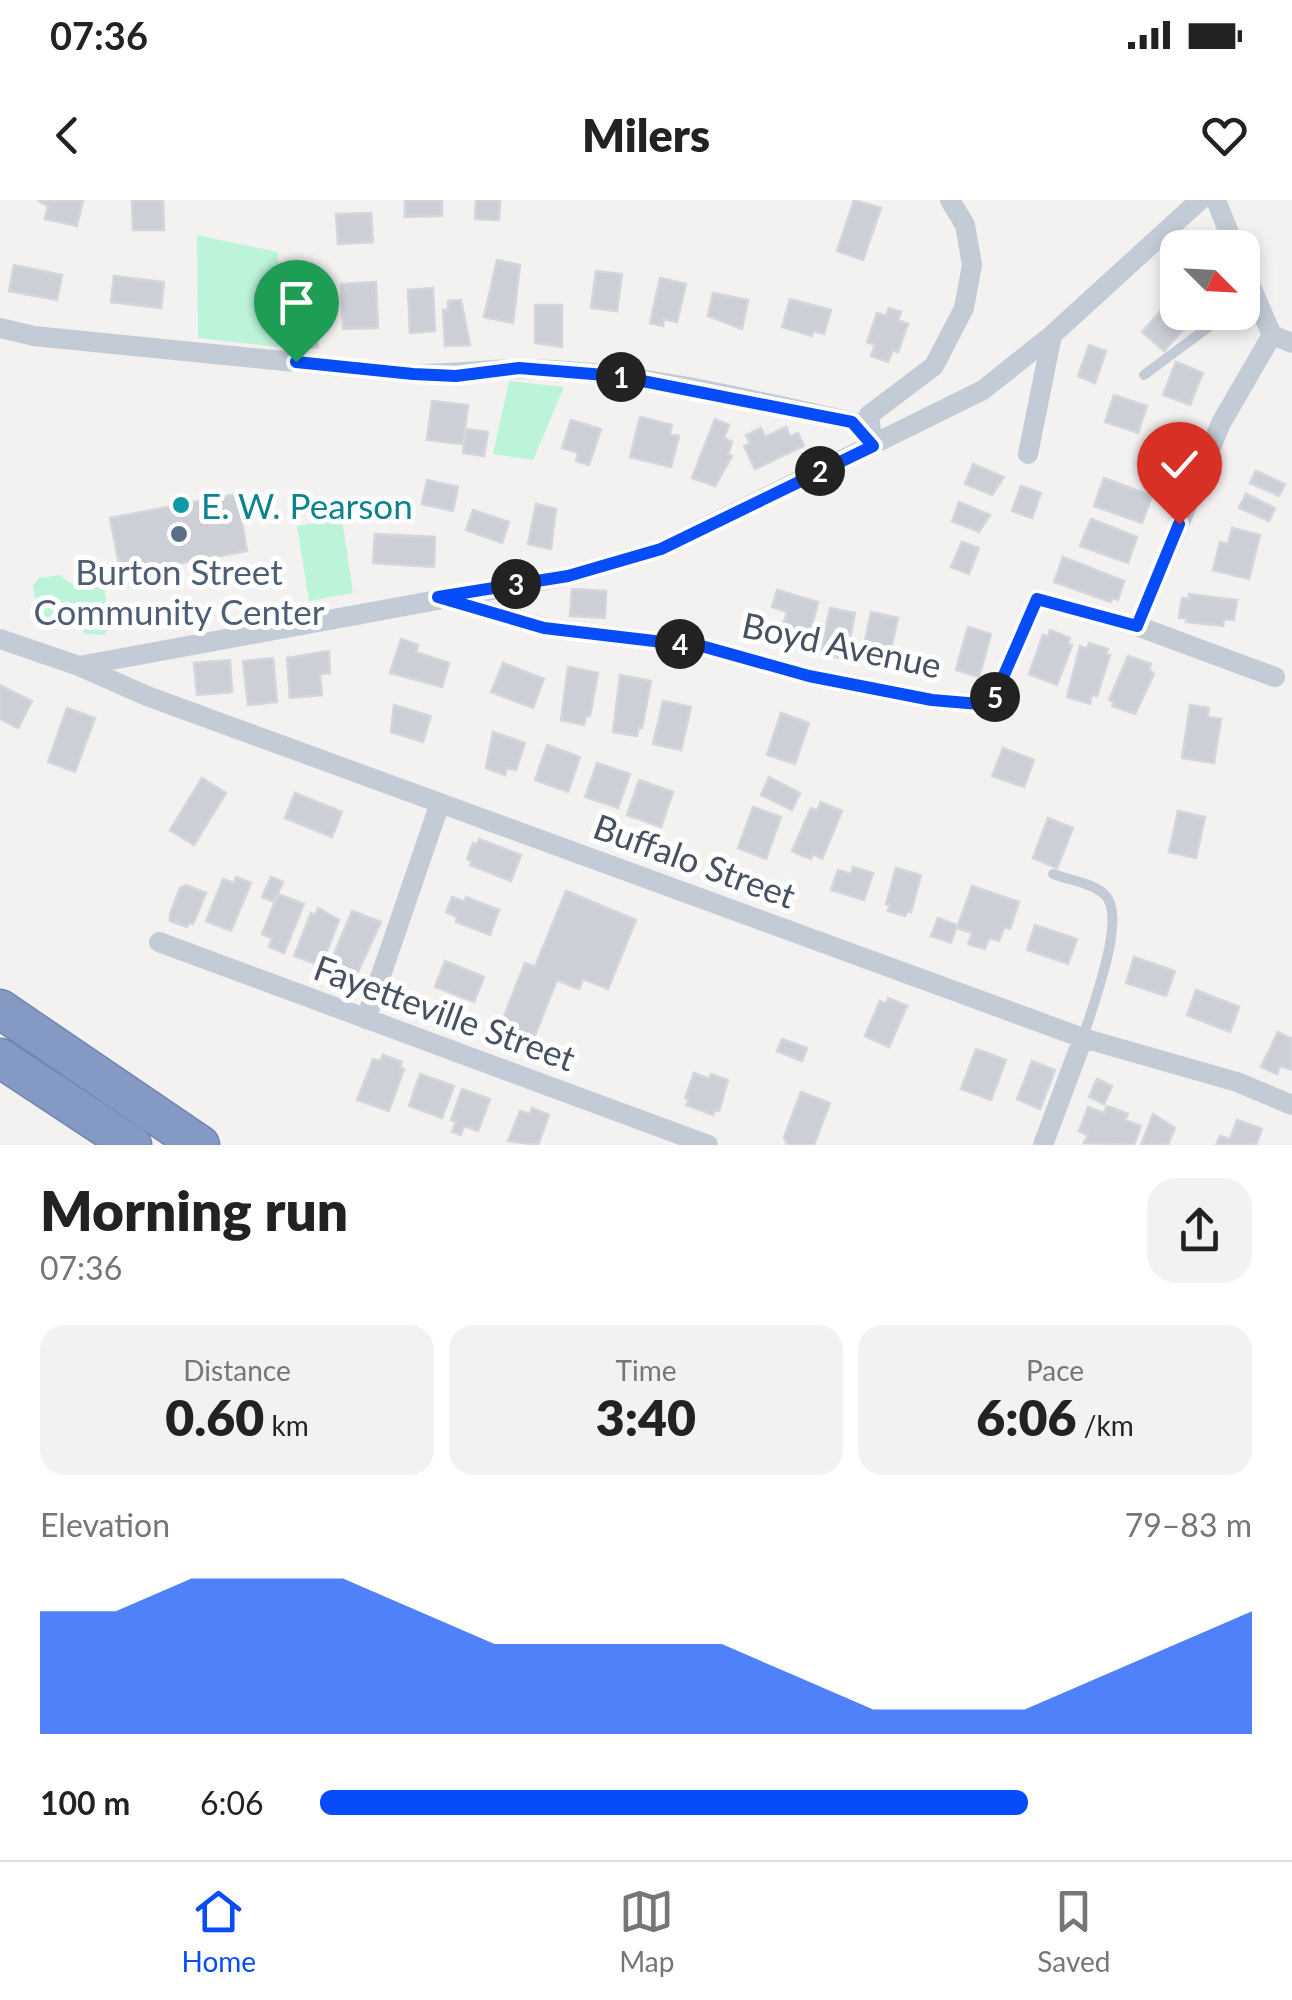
<!DOCTYPE html>
<html lang="en">
<head>
<meta charset="utf-8">
<style>
	body { margin:0; font-family:Lato,sans-serif; background:#f2f2f2; color:#222; height:100vh; display:flex; flex-direction:column; font-size:38px; white-space:nowrap }
	* { box-sizing:border-box; margin:0 }
	p { font-size:32px; color:#767676 }
	.icon { flex:none; width:55px; height:55px; fill:none; stroke:currentColor; stroke-width:2; stroke-linecap:round; stroke-linejoin:round }
	.map { position:relative; height:945px; overflow:hidden }
	.drawer { display:flex; flex-direction:column; background:#fff; flex:1 }
	.drawer>* { flex:none }
	.needle { width:65px; rotate:114deg }
	.buttons { position:absolute; left:1160px; top:30px; display:grid; gap:20px }
	.buttons a { display:grid; place-items:center; width:100px; height:100px; border-radius:20px; background:#fff; box-shadow:0 5px 15px #0003; font-size:50px }
	.pin { position:absolute; display:grid; place-items:center; width:85px; height:85px; color:#fff; margin:-102px -42px; border-radius:50% 50% 50% 0; rotate:-45deg; box-shadow:0 0 10px #0007 }
	.pin .icon { rotate:45deg }
	.km { position:absolute; width:50px; height:50px; margin:-25px; border-radius:50%; background:#222; color:#fff; font-size:28px; line-height:50px; text-align:center }
	.round { display:grid; place-items:center; flex:none; width:105px; height:105px; border-radius:30px; background:#f2f2f2 }
	.head { display:flex; align-items:center; justify-content:space-between; height:170px; padding:0 40px }
	h1 { font-size:55px; font-weight:800; line-height:75px }
	.figures { display:grid; grid-template-columns:repeat(3,1fr); gap:15px; height:170px; padding:10px 40px }
	.figures div { display:grid; align-content:center; border-radius:25px; background:#f2f2f2; text-align:center }
	.figures b { font-size:50px; font-weight:800 }
	.figures small { font-size:28px; font-weight:400 }
	.figures p { font-size:28px }
	.chart { height:280px; padding:20px 40px }
	.chart p { display:flex; justify-content:space-between }
	.chart svg { width:100%; height:180px; margin-top:10px; fill:#064df9; opacity:.7 }
	ul { padding:0 40px; list-style:none; font-size:32px }
	li { display:grid; grid-template-columns:160px 120px 1fr; align-items:center; height:75px }
	li i { height:25px; border-radius:12px; background:#064df9 }
	.status { display:flex; justify-content:space-between; align-items:center; height:70px; padding:0 50px; background:#fff; direction:ltr }
	.status svg { height:28px; fill:currentColor }
	header { display:flex; justify-content:space-between; align-items:center; height:130px; padding:0 40px; background:#fff; font-size:45px; font-weight:800 }
	.dock { display:flex; justify-content:space-around; align-items:center; height:140px; border-top:2px solid #e0e0e0; background:#fff; font-size:28px; color:#767676 }
	.dock a { display:grid; justify-items:center; gap:5px }
	.dock .on { color:#064df9 }
	.map>svg:first-child { display:block }
	.green { fill:#bcf4da }
	.building { fill:#cdcfd7; stroke:#d4d6dd; stroke-width:2.5 }
	.lines { fill:none; stroke-linecap:round; stroke-linejoin:round }
	.motorway-casing { stroke:#6f85b0; stroke-width:41 }
	.service { stroke:#c3cbd7; stroke-width:10 }
	.minor { stroke:#c3cbd7; stroke-width:20 }
	.motorway { stroke:#849ac4; stroke-width:38 }
	.route-casing { stroke:#fff; stroke-width:20 }
	.route { stroke:#064df9; stroke-width:12 }
	.culture-dot { fill:#0f9aa8; stroke:#fff; stroke-width:4 }
	.service-dot { fill:#5c6f8a; stroke:#fff; stroke-width:4 }
	.labels { text-anchor:middle; dominant-baseline:central; stroke-width:10; stroke-linejoin:round; paint-order:stroke }
	.culture-label { font-size:35px; fill:#0d838f; stroke:#fff; text-anchor:start }
	.service-label { font-size:35px; fill:#4e5e75; stroke:#fff }
	.street-label { font-size:35px; fill:#475161; stroke:#fff }
</style>
</head>
<body>
<div class="status"><b>07:36</b><svg viewBox="0 0 49 12"><path d="M0 12V9h3v3zM5 12V6h3v6zM10 12V3h3v9zM15 12V0h3v12zM26 1h20v11H26zM47 4h2v5h-2z"/></svg></div>
<header><svg class="icon" aria-label="back" viewBox="0 0 24 24"><path d="M15 5l-7 7 7 7"/></svg>Milers<svg class="icon" aria-label="heart" viewBox="0 0 24 24"><path d="M12 20l-8-8c-3-5 5-10 8-4 3-6 11-1 8 4z"/></svg></header>
<div class="map">
<svg width="1292" height="945" viewBox="0 0 1292 945">
	<rect width="100%" height="100%" fill="#f4f1f1"/>
	<!-- green -->
	<path class="green" d="M197,35L278,52L279,147L198,138Z
		M509,181L564,187L533,260L493,254Z
		M342,319L353,393L309,401L297,326Z
		M60,375L70,383L104,384L109,427L105,435L84,434L81,405L70,406L66,417L44,420L37,415L33,385L39,378Z"/>
	<!-- building -->
	<path class="building" d="M83,0L77,26L45,19L48,6L38,1Z
		M132,0H163L164,30H133Z
		M405,0H442V16L405,17Z
		M476,0H500L499,20L475,19Z
		M854,0L881,8L863,60L837,51Z
		M371,13L373,42L338,44L336,14Z
		M497,60L520,65L513,123L484,117Z
		M14,65L62,75L57,100L9,91Z
		M596,71L622,74L617,111L591,108Z
		M114,76L164,82L161,108L111,102Z
		M660,78L686,84L677,122L664,119L663,126L650,123Z
		M376,82L378,128L343,129L341,84Z
		M433,88L435,131L410,133L408,90Z
		M713,93L748,100L742,129L708,116Z
		M790,99L831,110L824,134L813,131L812,136L782,127Z
		M461,100L470,145L445,146L443,110H448V101Z
		M315,102L318,147L293,149L289,104Z
		M535,105H562V147L535,143Z
		M1165,106L1187,125L1164,151L1142,132Z
		M889,108L901,112L898,120L908,124L898,152L893,150L888,162L871,156L875,145L867,142L877,113L886,116Z
		M1089,145L1106,151L1095,183L1078,176Z
		M1176,162L1203,173L1190,205L1163,195Z
		M1114,195L1147,206L1138,233L1105,222Z
		M432,201L468,205L463,244L427,240Z
		M640,217L672,225L670,234L679,236L671,267L630,257Z
		M715,219L729,225L724,238L732,242L728,254L732,256L715,286L692,278Z
		M571,220L601,229L589,265L576,261L578,253L562,248Z
		M786,227L790,236L798,233L804,246L755,269L744,246L750,244L746,235L761,228L765,237Z
		M466,229L488,232L484,256L463,253Z
		M973,264L1004,277L992,295L965,284Z
		M1256,271L1285,284L1279,296L1250,283Z
		M1104,278L1152,296L1142,323L1094,306Z
		M427,280L458,287L453,311L422,304Z
		M1021,286L1041,293L1032,318L1012,311Z
		M237,294L247,351L121,374L110,318Z
		M1246,294L1275,308L1269,321L1239,308Z
		M959,302L990,315L979,332L952,321Z
		M536,304L556,309L551,349L528,344Z
		M473,310L509,322L502,343L466,330Z
		M1091,319L1137,337L1128,363L1080,346Z
		M1232,328L1260,335L1249,379L1213,370L1220,342L1228,344Z
		M375,334L435,337L434,367L373,363Z
		M962,342L979,348L969,374L951,367Z
		M1063,357L1124,381L1118,400L1112,398L1111,402L1054,382Z
		M572,389L606,391L605,418L570,416Z
		M777,390L818,402L805,452L779,439L787,412L772,407Z
		M1189,394L1237,400L1234,420L1224,419L1223,426L1186,422L1187,418H1179L1182,398L1189,399Z
		M830,408L855,413L846,459L820,454Z
		M871,412L898,418L887,466L861,460Z
		M968,427L991,434L979,477L956,470Z
		M1050,430L1070,438L1068,444L1072,445L1057,485L1029,474L1043,435L1048,437Z
		M401,439L418,445L416,452L449,463L442,487L390,473Z
		M1089,443L1108,449L1106,454L1110,455L1097,496L1092,495L1090,504L1067,497L1080,446L1087,449Z
		M329,451L330,473L320,474L322,495L290,498L287,458Z
		M1128,456L1151,464L1149,469L1154,474L1135,514L1112,506L1114,502L1109,500Z
		M273,458L277,502L248,505L243,461Z
		M230,460L232,492L197,495L194,463Z
		M503,463L544,479L533,508L491,492Z
		M568,467L598,473L590,516H586L584,525L561,520Z
		M620,475L651,481L642,528L639,527L637,536L613,532Z
		M0,485L32,501L18,528L0,519Z
		M663,501L691,507L681,550L653,544Z
		M394,505L431,516L423,542L391,532Z
		M1190,505L1209,508L1207,517L1221,519L1214,563L1182,558Z
		M67,508L95,518L75,572L48,562Z
		M781,513L809,523L795,564L767,555Z
		M493,532L525,543L516,570L507,568L505,575L486,568Z
		M547,545L580,557L568,592L535,580Z
		M1003,548L1034,560L1024,587L992,576Z
		M597,563L630,574L618,608L585,597Z
		M769,577L800,593L792,610L761,595Z
		M202,578L226,593L194,645L170,630Z
		M639,580L673,592L661,627L627,615Z
		M295,593L342,612L332,637L285,618Z
		M821,602L842,611L822,659L813,654L811,659L792,651L811,608L817,610Z
		M753,607L781,617L766,659L738,648Z
		M1178,611L1205,617L1196,658L1169,652Z
		M1048,618L1073,628L1057,668L1033,658Z
		M479,639L521,655L511,681L470,665L472,661L467,659L473,643L477,645Z
		M853,667L873,673L864,700L831,690L838,670L851,674Z
		M896,668L921,675L911,712L907,711L905,716L888,711L890,705L886,704Z
		M236,677L251,683L231,731L206,721L223,679L234,683Z
		M271,677L283,682L274,702L262,697Z
		M186,685L206,693L193,724L189,723L187,727L170,721V714L180,688Z
		M972,686L1019,702L1010,729L1004,727L999,741L989,738L985,749L968,744L972,733L957,728Z
		M566,691L636,720L608,789L583,779L579,789L557,780L529,850L496,836L525,763L535,767Z
		M278,694L304,704L284,753L269,747L272,738L262,734Z
		M452,697L465,702L466,697L499,710L490,735L456,722L457,717L446,712Z
		M318,708L339,720L321,766L294,756L311,713L315,715Z
		M352,711L381,722L358,772L348,768L345,775L328,769Z
		M938,718L957,725L951,743L931,736Z
		M1035,725L1077,739L1068,764L1027,750Z
		M1134,757L1175,771L1166,796L1126,783Z
		M445,761L484,777L474,802L435,787Z
		M1196,790L1239,807L1230,832L1187,815Z
		M888,798L907,806L889,847L865,836L880,801L886,804Z
		M1278,832L1292,839V870L1280,866L1277,874L1261,867Z
		M782,839L807,848L802,861L777,851Z
		M976,849L1006,860L991,900L961,889Z
		M383,855L402,862L400,867L404,869L389,911L357,900L373,859L380,861Z
		M1032,861L1055,870L1040,909L1017,899Z
		M694,873L709,879L711,874L728,880L719,911L715,910L713,915L686,905L689,899L685,898Z
		M420,874L454,886L442,918L409,906Z
		M1097,879L1112,886L1104,904L1089,897Z
		M462,889L490,899L478,931L464,926L461,935L452,932L456,922L451,920Z
		M801,892L830,903L814,945H787L784,937Z
		M1107,906L1128,914L1125,920L1141,926L1134,945L1084,943L1088,935L1079,931L1088,907L1104,913Z
		M532,908L549,915L538,945L508,941L520,911L530,914Z
		M1153,914L1175,928L1168,945H1141Z
		M1237,920L1262,929L1256,945H1216L1220,936L1230,939Z"/>
	<g class="lines">
		<!-- motorway casing -->
		<g class="motorway-casing">
			<path id="motorway" d="M0,809L200,945
				M0,858L132,945"/>
		</g>
		<!-- service -->
		<path class="service" d="M1144,175L1222,117L1237,112
			M1053,674C1069,680 1092,683 1104,694C1129,715 1091,809 1083,838"/>
		<!-- minor -->
		<path class="minor" d="M1216,0L1235,48
			M1242,66L1272,135L1292,143
			M0,128L34,136L413,174C449,175 484,169 520,169C625,169 749,199 853,222L873,246
			M873,246L869,215L934,166L964,108L972,65L965,25L950,0
			M1028,254L1052,135
			M446,399L545,428L705,447L809,476L932,500L991,505L1037,399L1137,426L1275,477
			M1137,426L1221,223L1272,135
			M0,439L79,466L568,376L661,349L983,190L1052,135L1200,0
			M79,466L147,496L1083,838L1237,882L1292,905
			M159,742L708,945
			M366,819L440,603
			M1043,945L1083,838"/>
		<!-- motorway -->
		<use href="#motorway" class="motorway"/>
	</g>
	<g class="lines">
		<!-- route casing -->
		<g class="route-casing">
			<path id="route" d="M296,162L413,174L456,176L519,168L617,176L852,222L873,246L661,349L568,376L438,397L544,428L705,447L809,476L932,500L991,505L1037,399L1137,426L1179,324"/>
		</g>
		<!-- route -->
		<use href="#route" class="route"/>
	</g>
	<!-- markers -->
	<circle class="culture-dot" cx="181" cy="305" r="10"/>
	<circle class="service-dot" cx="179" cy="334" r="10"/>
	<g class="labels">
		<!-- culture labels -->
		<g class="culture-label">
			<text x="201" y="305">E. W. Pearson</text>
		</g>
		<!-- service labels -->
		<g class="service-label">
			<text x="179" y="371">Burton Street<tspan x="179" dy="40">Community Center</tspan></text>
		</g>
		<!-- street labels -->
		<g class="street-label">
			<text transform="translate(842 444) rotate(12)">Boyd Avenue</text>
			<text transform="translate(695 660) rotate(20)">Buffalo Street</text>
			<text transform="translate(445 812) rotate(20)">Fayetteville Street</text>
		</g>
	</g>
</svg>
<div class="buttons">
<a><svg class="needle" viewBox="-14 -14 28 28"><path d="M0-13l5 13h-10z" fill="#e53935"/><path d="M0 13l5-13h-10z" fill="#767676"/></svg></a>
</div>
<div class="pin" style="left:296px;top:162px;background:#1e9e55"><svg class="icon" aria-label="arrive" viewBox="0 0 24 24"><path d="M6 21V4h12l-3 4 3 4H6"/></svg></div>
<div class="pin" style="left:1179px;top:324px;background:#d93025"><svg class="icon" aria-label="check" viewBox="0 0 24 24"><path d="M5 12l5 5 9-10"/></svg></div>
<b class="km" style="left:621px;top:177px">1</b>
<b class="km" style="left:820px;top:271px">2</b>
<b class="km" style="left:516px;top:384px">3</b>
<b class="km" style="left:680px;top:444px">4</b>
<b class="km" style="left:995px;top:497px">5</b>
</div>
<section class="drawer">
<div class="head"><div><h1>Morning run</h1><p>07:36</p></div><a class="round"><svg class="icon" aria-label="share" viewBox="0 0 24 24"><path d="M12 15V3M7 8l5-5 5 5M5 13v7h14v-7"/></svg></a></div>
<div class="figures">
<div><p>Distance</p><b>0.60<small> km</small></b></div>
<div><p>Time</p><b>3:40</b></div>
<div><p>Pace</p><b>6:06<small> /km</small></b></div>
</div>
<div class="chart"><p><span>Elevation</span>79–83 m</p>
<svg viewBox="0 0 160 44" preserveAspectRatio="none"><path d="M0 44V14L10 14L20 6L30 6L40 6L50 14L60 22L70 22L80 22L90 22L100 30L110 38L120 38L130 38L140 30L150 22L160 14V44z"/></svg>
</div>
<ul>
<li><b>100 m</b>6:06<i style="width:76%"></i></li>
</ul>
</section>
<nav class="dock">
<a class="on"><svg class="icon" aria-label="home" viewBox="0 0 24 24"><path d="M3 11l9-7 9 7M6 9v11h12V9"/></svg>Home</a>
<a><svg class="icon" aria-label="map" viewBox="0 0 24 24"><path d="M3 6l6-2 6 2 6-2v14l-6 2-6-2-6 2zM9 4v14M15 6v14"/></svg>Map</a>
<a><svg class="icon" aria-label="saved" viewBox="0 0 24 24"><path d="M7 4h10v16l-5-4-5 4z"/></svg>Saved</a>
</nav>
</body>
</html>
